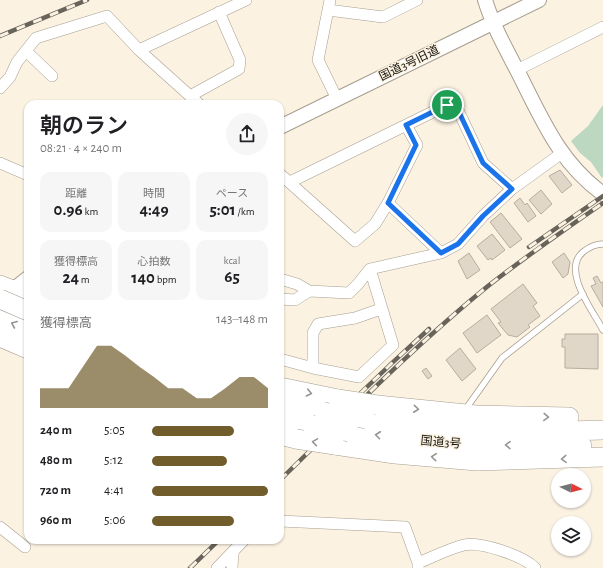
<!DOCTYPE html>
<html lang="ja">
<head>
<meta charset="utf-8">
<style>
	body { margin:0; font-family:"Alegreya Sans","Noto Sans JP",sans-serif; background:#f6f6f6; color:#202124; height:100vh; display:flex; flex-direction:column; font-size:15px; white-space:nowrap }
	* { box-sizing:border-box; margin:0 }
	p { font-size:13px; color:#757577 }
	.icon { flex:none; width:22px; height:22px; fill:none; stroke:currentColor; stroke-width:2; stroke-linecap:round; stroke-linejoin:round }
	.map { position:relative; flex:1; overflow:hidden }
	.side { position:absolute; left:24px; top:100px; width:260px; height:444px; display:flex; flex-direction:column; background:#fff; border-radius:12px; box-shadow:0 1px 3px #0004 }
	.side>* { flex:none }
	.needle { width:26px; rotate:96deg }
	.tools { position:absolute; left:551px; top:468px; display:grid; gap:8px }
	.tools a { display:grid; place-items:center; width:40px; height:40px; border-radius:50%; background:#fff; box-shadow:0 1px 3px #0004; font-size:20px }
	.pin { position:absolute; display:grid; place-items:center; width:34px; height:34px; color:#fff; margin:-17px; border:2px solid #fff; border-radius:50%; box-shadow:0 1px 4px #0007 }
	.round { display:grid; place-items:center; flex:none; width:42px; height:42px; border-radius:21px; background:#f6f6f6 }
	.overview { display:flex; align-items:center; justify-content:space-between; height:68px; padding:0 16px }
	h1 { font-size:22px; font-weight:600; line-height:30px }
	.figures { display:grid; grid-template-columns:repeat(3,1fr); gap:6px; height:68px; padding:4px 16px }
	.figures div { display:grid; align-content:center; border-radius:10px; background:#f6f6f6; text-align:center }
	.figures b { font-size:17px; font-weight:600 }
	.figures small { font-size:11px; font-weight:400 }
	.figures p { font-size:11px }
	.chart { height:112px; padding:8px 16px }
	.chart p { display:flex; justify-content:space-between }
	.chart svg { width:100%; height:72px; margin-top:4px; fill:#715d2c; opacity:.7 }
	ul { padding:0 16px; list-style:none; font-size:13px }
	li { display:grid; grid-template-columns:64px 48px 1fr; align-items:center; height:30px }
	li i { height:10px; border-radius:5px; background:#715d2c }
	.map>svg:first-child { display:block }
	.green { fill:#bcd8c1 }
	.building { fill:#e1d7c8; stroke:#b6ad9e }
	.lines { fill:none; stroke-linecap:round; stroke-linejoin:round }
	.service-casing { stroke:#a79e90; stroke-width:7 }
	.minor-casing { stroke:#a79e90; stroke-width:12 }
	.tertiary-casing { stroke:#a79e90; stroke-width:16 }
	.trunk-casing { stroke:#a79e90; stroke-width:20 }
	.service { stroke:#fff; stroke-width:5.5 }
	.minor { stroke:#fff; stroke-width:11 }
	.tertiary { stroke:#fff; stroke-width:14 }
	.trunk { stroke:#fff; stroke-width:19 }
	.rail-casing { stroke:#69645b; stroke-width:4.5 }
	.rail { stroke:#fbf2e2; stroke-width:3; stroke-dasharray:9; stroke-linecap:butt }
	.trunk-bridge-casing { stroke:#a79e90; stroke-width:20; stroke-linecap:butt }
	.trunk-bridge { stroke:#fff; stroke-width:19 }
	.oneway { stroke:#969592 }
	.route-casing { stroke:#fff; stroke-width:8 }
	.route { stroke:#1a73e8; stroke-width:5 }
	.labels { text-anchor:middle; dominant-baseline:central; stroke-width:3; stroke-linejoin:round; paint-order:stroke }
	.street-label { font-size:12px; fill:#16130d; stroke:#fbf2e2 }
</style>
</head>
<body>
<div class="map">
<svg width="603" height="568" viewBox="0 0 603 568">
	<rect width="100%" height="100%" fill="#fbf2e2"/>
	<!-- green -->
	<path class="green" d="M603,105V177L602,178L591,162L580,153L571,141L588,126Z"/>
	<!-- building -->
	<path class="building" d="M560,170L572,185L562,193L549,176Z
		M541,190L552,204L541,214L529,200Z
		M520,198L525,205L527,203L536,216L528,222L514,203Z
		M501,213L522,239L510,248L490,222Z
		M492,234L505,250L492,260L491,258L488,260L477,246Z
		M469,253L480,270L467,279L458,261Z
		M564,253L570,262L568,274L563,278L552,262Z
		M597,276L601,283L603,282V307L591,286L596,284L593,278Z
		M523,284L537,303L533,306L540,316L528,325L530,327L517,337L508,335L498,323L501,322L491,309Z
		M487,315L501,335L477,353L463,333Z
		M565,334H598V369L565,368V347H562V339H565Z
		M460,348L476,369L462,381L446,360Z
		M426,368L432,376L428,379L422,371Z"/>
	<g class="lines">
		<!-- service casing -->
		<g class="service-casing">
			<path id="service" d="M603,244C595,244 589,247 583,252C561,270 593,311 603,330
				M465,410L502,358L583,294"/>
		</g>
		<!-- minor casing -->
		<g class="minor-casing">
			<path id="minor" d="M330,0L318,60L337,99
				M328,10L383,17L417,0
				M139,50L246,0
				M26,51L52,76
				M517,70L603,27
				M0,88L10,77L17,62L36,38L107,16L139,50L199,104
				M190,96L239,69L240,60L219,12
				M0,163L28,175
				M280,174L355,241L375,224L388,203L417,145L406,125
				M290,182L447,105L453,106L458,110L483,163L512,189
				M388,203L441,253
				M280,279L297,284L309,291
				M280,299L295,300L309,291L349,293L358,284L370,269L441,253L458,244L483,216L512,189L562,153
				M280,359L313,368L359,377L393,345L370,269
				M313,368V333L318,324L355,318L381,309
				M280,521L405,527L418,563V568
				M0,527L25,547
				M418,563C433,557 448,549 464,545C480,541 524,556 535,568
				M217,568L244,540
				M232,568L233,552"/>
		</g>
		<!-- tertiary casing -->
		<g class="tertiary-casing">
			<path id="tertiary" d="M485,0C493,26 506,49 518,72C542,119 559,162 603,194
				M280,127L539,0
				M13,290L28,278"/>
		</g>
		<!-- trunk casing -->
		<g class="trunk-casing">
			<path id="trunk" d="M0,285L28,296
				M0,318L28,330
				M0,337L28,349
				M280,387L338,399
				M280,403L324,412
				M377,405L476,415L569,417
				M280,418L312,425
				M366,419C445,429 524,433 603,430
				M349,432L429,441L485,445L582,446
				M280,435L296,439
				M335,445L395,454L477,461L603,457"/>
		</g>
		<!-- service -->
		<use href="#service" class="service"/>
		<!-- minor -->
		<use href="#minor" class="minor"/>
		<!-- tertiary -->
		<use href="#tertiary" class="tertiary"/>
		<!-- trunk -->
		<use href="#trunk" class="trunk"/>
		<!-- rail casing -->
		<g class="rail-casing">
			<path id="rail" d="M0,36L87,0
				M529,247L603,196
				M321,431L392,363L429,329
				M280,480C348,414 414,346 488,286C525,257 564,230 603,203
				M190,568L219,540"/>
		</g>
		<!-- rail -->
		<use href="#rail" class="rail"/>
		<!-- trunk-bridge casing -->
		<g class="trunk-bridge-casing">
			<path id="trunk-bridge" d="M0,299L28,311
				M338,399L377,405
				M324,412L366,419
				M312,425L349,432
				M296,439L335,445"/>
		</g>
		<!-- trunk-bridge -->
		<use href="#trunk-bridge" class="trunk-bridge"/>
	</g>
	<!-- one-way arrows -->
	<defs><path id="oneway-chevron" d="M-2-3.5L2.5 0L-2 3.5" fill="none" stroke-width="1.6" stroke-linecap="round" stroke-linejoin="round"/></defs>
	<g class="oneway">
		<use href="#oneway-chevron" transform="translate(14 324) rotate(-157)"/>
		<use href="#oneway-chevron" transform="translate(309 393) rotate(12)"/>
		<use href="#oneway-chevron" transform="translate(416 409) rotate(6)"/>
		<use href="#oneway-chevron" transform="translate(546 417) rotate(2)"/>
		<use href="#oneway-chevron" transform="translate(378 435) rotate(-173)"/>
		<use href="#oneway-chevron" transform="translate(315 442) rotate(-171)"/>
		<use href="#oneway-chevron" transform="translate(508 445) rotate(-179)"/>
		<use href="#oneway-chevron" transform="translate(434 457) rotate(-175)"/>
		<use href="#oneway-chevron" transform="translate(564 459) rotate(177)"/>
	</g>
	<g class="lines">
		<!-- route casing -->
		<g class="route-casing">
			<path id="route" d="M447,105L453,106L458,110L483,163L512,189L483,216L458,244L441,253L388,203L416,145L406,125Z"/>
		</g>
		<!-- route -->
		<use href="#route" class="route"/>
	</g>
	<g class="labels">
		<!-- street labels -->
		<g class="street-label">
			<text transform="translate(409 63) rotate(-26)">国道3号旧道</text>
			<text transform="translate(441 442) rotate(5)">国道3号</text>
		</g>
	</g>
</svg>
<div class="tools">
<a><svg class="needle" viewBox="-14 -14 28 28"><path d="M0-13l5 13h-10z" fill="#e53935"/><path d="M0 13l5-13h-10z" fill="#757577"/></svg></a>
<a><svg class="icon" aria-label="layers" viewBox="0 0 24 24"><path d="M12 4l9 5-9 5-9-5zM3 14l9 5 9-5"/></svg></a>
</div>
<div class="pin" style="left:447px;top:105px;background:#1e9e55"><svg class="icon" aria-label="arrive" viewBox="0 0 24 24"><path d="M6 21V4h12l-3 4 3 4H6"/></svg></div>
<section class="side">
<div class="overview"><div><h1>朝のラン</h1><p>08:21 · 4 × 240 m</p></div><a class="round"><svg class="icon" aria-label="share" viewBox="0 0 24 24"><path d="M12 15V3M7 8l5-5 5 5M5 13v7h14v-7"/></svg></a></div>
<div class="figures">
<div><p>距離</p><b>0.96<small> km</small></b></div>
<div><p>時間</p><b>4:49</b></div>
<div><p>ペース</p><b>5:01<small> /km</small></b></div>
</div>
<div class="figures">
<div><p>獲得標高</p><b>24<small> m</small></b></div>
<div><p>心拍数</p><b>140<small> bpm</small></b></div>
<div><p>kcal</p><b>65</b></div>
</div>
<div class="chart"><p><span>獲得標高</span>143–148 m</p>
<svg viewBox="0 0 160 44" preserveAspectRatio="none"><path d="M0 44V32L10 32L20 32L30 19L40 6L50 6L60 12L70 19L80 25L90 32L100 32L110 38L120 38L130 32L140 25L150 25L160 32V44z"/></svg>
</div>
<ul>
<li><b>240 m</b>5:05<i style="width:71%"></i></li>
<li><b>480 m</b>5:12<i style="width:65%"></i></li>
<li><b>720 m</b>4:41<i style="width:100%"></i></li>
<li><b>960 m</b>5:06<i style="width:71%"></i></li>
</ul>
</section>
</div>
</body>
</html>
